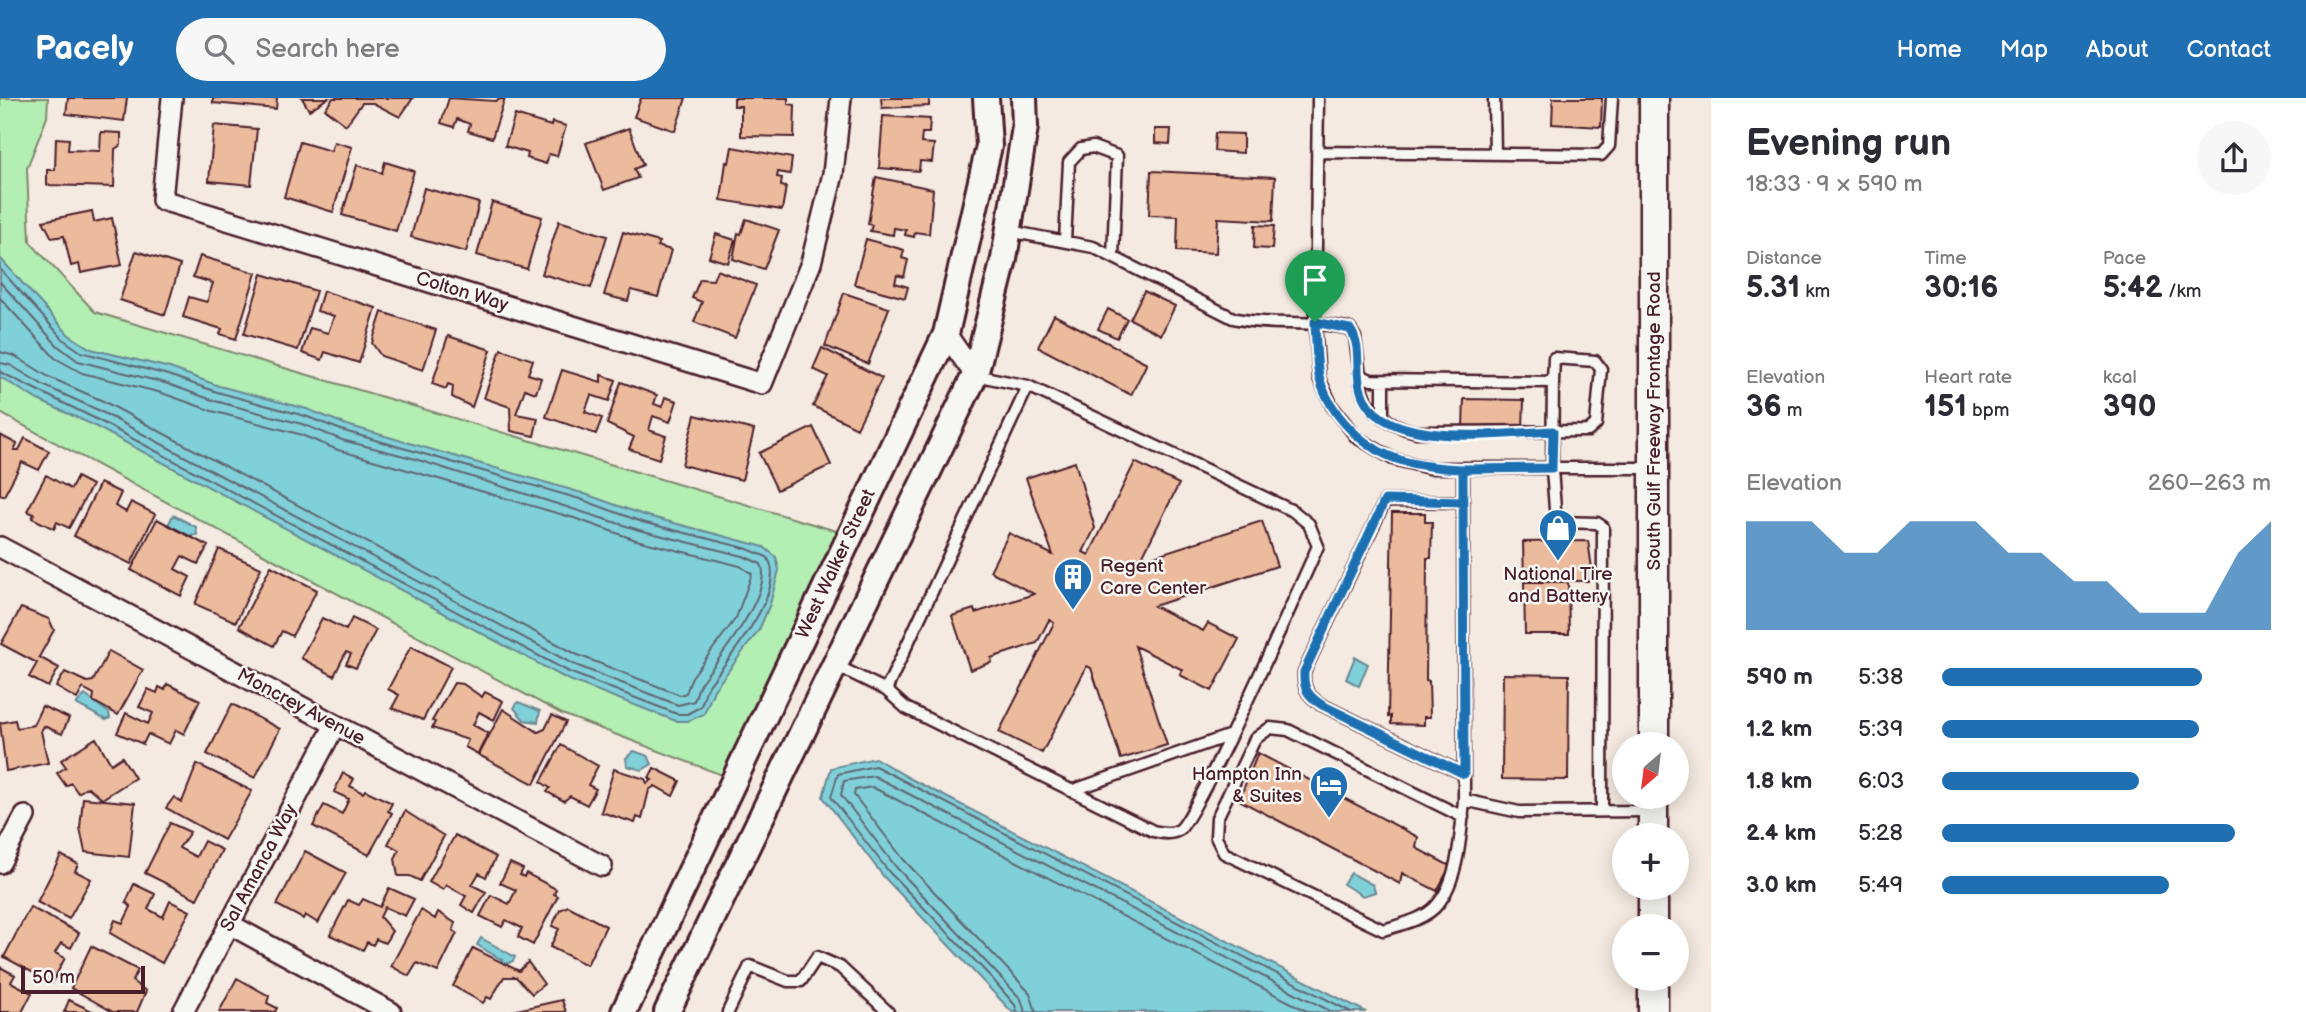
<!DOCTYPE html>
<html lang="en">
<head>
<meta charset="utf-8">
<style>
	body { margin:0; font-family:"Balsamiq Sans",sans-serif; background:#f7f7f7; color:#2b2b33; height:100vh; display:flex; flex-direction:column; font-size:26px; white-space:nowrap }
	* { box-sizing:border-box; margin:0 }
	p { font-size:23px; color:#7c7c81 }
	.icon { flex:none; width:38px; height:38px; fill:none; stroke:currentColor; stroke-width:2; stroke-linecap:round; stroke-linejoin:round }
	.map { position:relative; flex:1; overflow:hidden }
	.side { display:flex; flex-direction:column; background:#fff; width:595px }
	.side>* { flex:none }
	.needle { width:46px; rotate:208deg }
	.controls { position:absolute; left:1612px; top:634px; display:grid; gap:14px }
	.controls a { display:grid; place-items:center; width:77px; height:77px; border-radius:50%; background:#fff; box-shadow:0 4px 18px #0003; font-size:35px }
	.scale { position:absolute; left:21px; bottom:18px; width:124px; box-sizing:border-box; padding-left:7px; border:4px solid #4a1f2b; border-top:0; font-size:19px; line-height:24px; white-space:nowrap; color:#4a1f2b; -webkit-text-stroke:5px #f6f6f2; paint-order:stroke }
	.pin { position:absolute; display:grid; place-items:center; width:60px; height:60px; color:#fff; margin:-72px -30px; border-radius:50% 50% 50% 0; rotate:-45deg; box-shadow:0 0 7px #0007 }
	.pin .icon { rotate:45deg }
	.round { display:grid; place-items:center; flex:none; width:74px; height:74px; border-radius:37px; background:#f7f7f7 }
	.summary { display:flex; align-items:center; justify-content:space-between; height:119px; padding:0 35px }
	h1 { font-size:38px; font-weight:700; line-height:52px }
	.stats { display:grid; grid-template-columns:repeat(3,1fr); gap:10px; height:119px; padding:7px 35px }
	.stats div { display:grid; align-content:center }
	.stats b { font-size:30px; font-weight:700 }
	.stats small { font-size:19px; font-weight:400 }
	.stats p { font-size:19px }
	.chart { height:196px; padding:14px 35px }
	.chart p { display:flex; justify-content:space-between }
	.chart svg { width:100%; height:126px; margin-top:7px; fill:#1f6fb2; opacity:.7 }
	ul { padding:0 35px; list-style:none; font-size:23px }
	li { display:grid; grid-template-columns:112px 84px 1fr; align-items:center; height:52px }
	li i { height:18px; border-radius:9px; background:#1f6fb2 }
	header { display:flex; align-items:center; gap:42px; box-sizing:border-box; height:98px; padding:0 35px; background:#1f6fb2; color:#fff }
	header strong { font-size:33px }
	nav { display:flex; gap:38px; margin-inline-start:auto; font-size:24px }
	.search { width:490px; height:63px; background:#f7f7f7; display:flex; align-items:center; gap:18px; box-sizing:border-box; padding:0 24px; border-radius:38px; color:#7c7c81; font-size:26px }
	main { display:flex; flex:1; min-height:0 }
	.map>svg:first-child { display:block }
	.green { fill:#b3eeb2; stroke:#7e866e; stroke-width:2 }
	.water { fill:#80d0da; stroke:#6a8994; stroke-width:2 }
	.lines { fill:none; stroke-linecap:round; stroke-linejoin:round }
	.shore { stroke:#606671; stroke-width:2 }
	.building { fill:#ecbb9d; stroke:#4a1f2b; stroke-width:2 }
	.service-casing { stroke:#4a1f2b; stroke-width:15 }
	.minor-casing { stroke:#4a1f2b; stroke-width:24 }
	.tertiary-casing { stroke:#4a1f2b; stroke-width:30 }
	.secondary-casing { stroke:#4a1f2b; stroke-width:33 }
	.service { stroke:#f6f6f2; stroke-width:10 }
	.minor { stroke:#f6f6f2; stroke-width:19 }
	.tertiary { stroke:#f6f6f2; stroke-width:24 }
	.secondary { stroke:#f6f6f2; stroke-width:28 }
	.route-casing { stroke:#fff; stroke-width:14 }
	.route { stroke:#1f6fb2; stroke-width:9 }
	.labels { text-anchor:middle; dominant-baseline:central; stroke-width:5; stroke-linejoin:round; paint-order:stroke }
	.street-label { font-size:19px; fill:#4a1f2b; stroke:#f6f6f2 }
	.poi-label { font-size:19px; fill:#4a1f2b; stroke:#f6f6f2; text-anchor:start }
</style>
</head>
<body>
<header>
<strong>Pacely</strong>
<div class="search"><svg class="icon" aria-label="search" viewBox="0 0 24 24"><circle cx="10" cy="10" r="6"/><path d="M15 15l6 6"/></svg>Search here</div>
<nav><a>Home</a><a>Map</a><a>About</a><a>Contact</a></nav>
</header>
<main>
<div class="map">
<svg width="1711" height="914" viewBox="0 0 1711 914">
	<rect width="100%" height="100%" fill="#f4eae1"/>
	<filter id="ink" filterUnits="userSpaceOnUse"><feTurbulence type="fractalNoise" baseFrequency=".0143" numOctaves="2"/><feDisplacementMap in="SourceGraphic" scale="14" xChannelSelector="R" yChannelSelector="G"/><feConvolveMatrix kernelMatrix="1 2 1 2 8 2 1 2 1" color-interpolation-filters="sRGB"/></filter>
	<g filter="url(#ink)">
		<!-- green -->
		<path class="green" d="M0,0H48L47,19L27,70L30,144L95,214L843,435L727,679L562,616L0,315Z"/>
		<!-- water -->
		<path class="water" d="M0,160L69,237L91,251L170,270L219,288L307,311L347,327L582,395L644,417L764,449L776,459L779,472L770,506L759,532L714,592L704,616L688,623H676L567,581L91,326L38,302L0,279Z
			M173,417L196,429L197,437L190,438L168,427Z
			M1355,559L1368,566L1359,588L1346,581Z
			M85,597L109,615L110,620L106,622L76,606Z
			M518,604L540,613L538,624L524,622L514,610Z
			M634,653L648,658L652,666L642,672L627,668L626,660Z
			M875,660L911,681L1366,914H1012L884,779L823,699L831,670Z
			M1351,775L1373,787L1375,794L1363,798L1343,786Z
			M481,840L515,859L513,863L504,867L502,862L477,847Z"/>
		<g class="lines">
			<!-- shore -->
			<path class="shore" d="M0,171L64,242L81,254L168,277L217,294L305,318L344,333L580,401L642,424L745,450L767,459C790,491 725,564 708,589C704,594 704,603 700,609L687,616H677L569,574L94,320L0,274
				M0,184L58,248L78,263L165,285L215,303L302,326L342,342L412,360L639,432L743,458L761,466C774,493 718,562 702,583C697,589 697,597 694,603L678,607L573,566L98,312L45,288L10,267L0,265
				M0,200L55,260L82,275L162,295L212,313L299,336L338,352L574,420L636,442L740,468L752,476L736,520L692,579L686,595L680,597L578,557L103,303L49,279L15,258L0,254
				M1017,914L1015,907L989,877L889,774L831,699L838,676L875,668L1351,914
				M1025,914L1021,901L896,769L841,697L844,683L874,678L1332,914
				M1036,914L1030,895L904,762L854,697L855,692L872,689L1309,914"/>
		</g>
		<!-- building -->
		<path class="building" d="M68,0H127L124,23L66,16Z
			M213,0H277L276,11L213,5Z
			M302,0H328L309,12Z
			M333,0H413L400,19L373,5H362L346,27L325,11Z
			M449,0L495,3L505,0L492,40L468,33L470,26L457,21L454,29L441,25Z
			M641,0H686L675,33L634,19Z
			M734,0H788V6L795,7L794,39L741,38V8H734Z
			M881,0H929V8L882,10Z
			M1553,0H1602L1601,29L1552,26Z
			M515,17L551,28L552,24L566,28L557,58L549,56L546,66L527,60L528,55L505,48Z
			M883,18L930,21L929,35H922L921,45L934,46L932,64L920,63L919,73L879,70Z
			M214,27L257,31L251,87L209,83Z
			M629,30L643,67L634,71L638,80L604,92L586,45Z
			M1155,31H1171L1170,46L1155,45Z
			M101,34L121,35V47L115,51L114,89L47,87V72H55L56,40L69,41L68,52L100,53Z
			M1215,35L1243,36V55L1214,53Z
			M300,44L331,53L334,44L352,49L333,114L284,99Z
			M732,49L792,60L790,76L778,74L777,79L782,80L781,88L786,89L782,112L721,102L726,64L729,65Z
			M385,64L414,73L396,133L342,117L357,67L382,75Z
			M1151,73L1275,79L1273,123L1218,120L1216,155L1177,153L1178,118L1149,117Z
			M876,79L933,91L929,136L915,134L914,139L905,137L906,132L894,130L893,137L870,133L872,127L868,126Z
			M424,90L479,105L466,154L411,139Z
			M492,104L542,119L527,171L477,157Z
			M92,113L94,124L112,120L122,167L81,175L79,166L71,168L64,138L52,140L43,123Z
			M746,121L779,132L764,171L733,161L738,135L741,136Z
			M559,123L607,138L591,190L542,176Z
			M1255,127L1274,128L1272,151L1254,150Z
			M623,134L659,144L657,148L671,152L658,199L631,192L628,203L604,197Z
			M716,136L735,142L728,165L709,159Z
			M866,141L904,152L902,160L908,162L904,179L897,177L895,185L908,189L905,200L854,186Z
			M136,153L180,167L165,217L120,202Z
			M200,158L256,175L236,241L220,236L222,231L183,219L189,199L207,204L213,185L193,179Z
			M717,172L756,187L735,240L694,224L702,204L692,200L700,181L713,182Z
			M262,176L316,193L298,252L244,236Z
			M323,193L376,210L359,265L325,254L322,262L302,255L310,230L328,235L334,218L317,213Z
			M1144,193L1175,208L1161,237L1130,221Z
			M844,195L889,210L868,266L825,248Z
			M1108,211L1127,221L1117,240L1098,231Z
			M382,214L436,232L423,272L381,258L372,245Z
			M1054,217L1147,265L1131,297L1038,249Z
			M448,238L491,252L472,309L452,299L453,288L448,286L446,291L432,286Z
			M822,250L882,280L857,330L813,308L828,278L813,271Z
			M501,251L533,262L528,276L541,280L536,295L525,291L516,316L538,320L534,338L511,333L510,309L484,300Z
			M562,272L601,284V277L616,282L609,303L591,297L585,314L602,320L596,336L546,319Z
			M621,284L657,297L654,306L662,309L665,299L677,303L670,324L653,318L649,332L666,338L659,361L629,351L634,339L607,326Z
			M1464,301L1524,302L1523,330H1463Z
			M695,317L754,332L742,382L682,367Z
			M813,329L831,367L777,392L759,355Z
			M0,337L17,346L14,352H19L25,340L49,353L39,372L22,364L4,398L0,396Z
			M1075,364L1095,430L1083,454L1089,457L1135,364L1179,386L1143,457L1148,460L1262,423L1277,468L1154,508L1203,533L1208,525L1239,541L1212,593L1180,577L1183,572L1135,548L1167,647L1121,661L1091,570L1087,568L1042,655L999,634L1054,525L1049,522L1037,545L991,560L992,564L970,572L952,518L974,511L975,515L1034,496L990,473L1009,435L1053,457L1026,380Z
			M46,377L71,391L77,379L92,387L69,430L57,424L54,431L32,420L34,416L27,413Z
			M100,385L121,395L115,408L126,414L131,404L155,416L131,466L74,438Z
			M1392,415H1425V424H1432L1431,460H1427L1426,582L1429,583L1430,619H1424V627L1391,626V618L1388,619Z
			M157,421L208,448L198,466L182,458L175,471L190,479L181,498L131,472Z
			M1588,443L1592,470H1588V483H1524L1523,444Z
			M219,451L261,470L236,524L195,506Z
			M271,468L317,492L292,538L282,533L274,548L239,529Z
			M1524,484H1568L1569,536H1525Z
			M21,510L49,521L54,532L39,559L59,570L48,589L29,579L37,565L1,546Z
			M322,520L346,532L352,520L376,532L356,570L346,566L351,556L346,554L334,578L301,560Z
			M411,548L451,569L423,622L392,610L399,597L388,591Z
			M109,553L143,572L118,617L93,603L94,596L83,590L77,601L56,589L65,574L87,584L93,583Z
			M1503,576L1569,577L1568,682L1502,681Z
			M454,585L463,586L482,599L485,594L503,603L494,622L479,614L473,627L488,635L478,656L465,649L468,642L432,630L435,624L432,623Z
			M167,586L200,602L184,636L176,632L169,646L148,636L143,646L117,635L126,615L148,626L153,615L139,609L148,591L157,595L159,589L165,592Z
			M232,606L280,631L255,680L207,656Z
			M42,608L69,620L62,636L44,628L41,633L48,665L6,673L0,625L15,622L17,630L33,627Z
			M503,611L538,634L545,631L552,617L566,624L534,686L479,657Z
			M96,640L111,666L122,659L135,680L102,701L88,689L78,695L71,685L66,688L57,675L66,669L61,662Z
			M561,647L598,668L588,687L596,691L587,707L570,698L564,703L547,694L550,690L541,684Z
			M1258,655L1418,739L1416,750L1450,768L1437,793L1402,775L1400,786L1239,702Z
			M197,666L252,693L224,742L166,710L174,699L182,704Z
			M654,670L680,683L673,698L655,688L649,692L642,721L637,719L635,725L601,714L614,671L645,681L647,685L652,682L649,680Z
			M343,675L354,681L350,688L363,695L365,692L392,705L388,713L392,715L369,757L313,728L324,707L342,716L349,701L334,694Z
			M83,700L135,705L129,759L85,754L80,730Z
			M405,713L444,738L420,783L410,778H398L395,761L399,752L388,746Z
			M170,725L190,734L179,750L196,759L204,743L222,752L197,801L145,775Z
			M455,737L496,759L486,779L479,775L472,787L486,794L474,815L461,807L466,798L446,787L443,792L429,784Z
			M305,753L346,775L318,825L305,817L303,821L277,807Z
			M61,757L78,766L75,773L91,781L69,821L37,804Z
			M510,765L523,771L520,777L524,779L526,775L556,791L554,796L558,798L533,847L518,839L522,830L506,822L502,829L480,818L491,797L509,806L516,792L500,785Z
			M134,786L155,796L148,811L163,819L170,803L190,813L162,865L110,835L115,822L123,825L131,809L126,804Z
			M389,790L414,801L405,818L385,809L380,819L392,833L385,845L376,841L373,847L367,844L363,852L330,837L348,802L359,807L363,801L380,809Z
			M568,808L606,828L587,867L550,849L559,831L552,828L560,812Z
			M30,809L79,835L71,850L61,845L55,855L65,860L52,885L4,859Z
			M421,812L435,821L438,814L455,825L453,832L457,835L438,874L417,865L409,878L391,868Z
			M91,848L138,872L132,883L146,893L137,914H113L71,890Z
			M473,850L519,873L528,864L544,886L532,896L516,879H504L491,901L487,899L483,905L453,888Z
			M0,869L15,877L11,884L32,895L22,914H0Z
			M237,880L269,898L267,905L277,910L275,914H219Z
			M69,902L94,914H64Z
			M562,902L566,914H508Z"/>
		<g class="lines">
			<!-- service casing -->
			<g class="service-casing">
				<path id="service" d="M1318,0L1315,224L1319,280L1332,308L1356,339L1393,361L1429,370H1650
					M1494,0L1495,56
					M1317,54L1601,57L1609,48L1612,0
					M1009,133L1093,149L1233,220C1271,229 1311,221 1350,231L1355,239L1360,277L1371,282L1553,284L1552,371L1556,424L1597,425L1603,429L1602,713
					M1065,143L1069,64L1081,51L1093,49L1117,58L1113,159
					M1360,277C1359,309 1388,327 1416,334L1588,333L1596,326L1601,271L1595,263L1554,260L1553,284
					M1383,284V320
					M1463,404L1385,403L1304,574C1303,591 1308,598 1322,607L1464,676
					M835,567L886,592L906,610L1153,733C1161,735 1171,737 1179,732C1195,723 1302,484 1318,448L1309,426L1293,413L1028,288L975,277
					M886,592L1028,288
					M1071,693L1228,638
					M1464,702L1519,714L1651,713
					M1463,719L1288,632L1270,630L1255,641L1217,720L1216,739L1224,755L1383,832C1399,827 1426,821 1437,807C1459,782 1461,733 1464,702L1463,371
					M728,914L750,868L788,883H801L817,859L840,869L888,914"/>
			</g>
			<!-- minor casing -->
			<g class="minor-casing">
				<path id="minor" d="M172,0L162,102L762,286L811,165L833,76L841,0
					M946,236L975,277
					M0,449L602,768
					M0,765L25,718
					M229,826L391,914
					M183,914L335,627"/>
			</g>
			<!-- tertiary casing -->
			<g class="tertiary-casing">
				<path id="tertiary" d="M624,914L946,236L989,48L986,0
					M667,914L975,277L1004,161L1025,29L1024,0"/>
			</g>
			<!-- secondary casing -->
			<g class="secondary-casing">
				<path id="secondary" d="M1654,646V0
					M1653,737V698
					M1653,828V789
					M1653,914V880"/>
			</g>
			<!-- service -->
			<use href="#service" class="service"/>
			<!-- minor -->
			<use href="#minor" class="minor"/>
			<!-- tertiary -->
			<use href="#tertiary" class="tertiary"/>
			<!-- secondary -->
			<use href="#secondary" class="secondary"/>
		</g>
	</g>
	<g class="lines" filter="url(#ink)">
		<!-- route casing -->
		<g class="route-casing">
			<path id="route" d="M1315,224C1316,242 1316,261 1319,278C1322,292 1330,306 1338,317C1372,361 1410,369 1463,371L1464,676L1322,607C1308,598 1303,591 1304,574L1385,402L1463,404V371L1552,370L1553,333C1504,335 1379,354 1361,293C1354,272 1363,250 1350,231L1315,224"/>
		</g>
		<!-- route -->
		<use href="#route" class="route"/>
	</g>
	<!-- icons -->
	<defs>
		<g id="shop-pin" transform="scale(2.0125)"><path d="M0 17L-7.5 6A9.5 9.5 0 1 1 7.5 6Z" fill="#1f6fb2" stroke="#f6f6f2"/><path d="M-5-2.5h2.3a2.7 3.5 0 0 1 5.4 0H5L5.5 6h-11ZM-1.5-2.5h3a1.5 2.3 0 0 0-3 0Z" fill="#fff"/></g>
		<g id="building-pin" transform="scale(2.0125)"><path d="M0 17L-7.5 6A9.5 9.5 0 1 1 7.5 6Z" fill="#1f6fb2" stroke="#f6f6f2"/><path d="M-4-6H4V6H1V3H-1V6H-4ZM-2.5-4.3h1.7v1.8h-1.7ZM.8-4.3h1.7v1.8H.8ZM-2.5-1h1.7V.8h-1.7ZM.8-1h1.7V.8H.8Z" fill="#fff"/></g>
		<g id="hotel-pin" transform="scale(2.0125)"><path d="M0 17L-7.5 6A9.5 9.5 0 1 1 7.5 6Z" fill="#1f6fb2" stroke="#f6f6f2"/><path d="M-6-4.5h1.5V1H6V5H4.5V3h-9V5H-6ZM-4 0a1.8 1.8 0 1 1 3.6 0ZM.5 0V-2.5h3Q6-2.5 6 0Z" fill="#fff"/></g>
	</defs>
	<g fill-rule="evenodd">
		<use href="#shop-pin" x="1558" y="430"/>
		<use href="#building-pin" x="1073" y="479"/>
		<use href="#hotel-pin" x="1329" y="687"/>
	</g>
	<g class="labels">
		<!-- street labels -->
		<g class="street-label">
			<text transform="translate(462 194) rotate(17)">Colton Way</text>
			<text transform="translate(1654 323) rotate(-90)">South Gulf Freeway Frontage Road</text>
			<text transform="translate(836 466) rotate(-65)">West Walker Street</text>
			<text transform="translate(301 609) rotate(28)">Moncrey Avenue</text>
			<text transform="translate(259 770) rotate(-62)">Sal Amanca Way</text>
		</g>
		<!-- poi labels -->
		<g class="poi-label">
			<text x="1100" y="468">Regent<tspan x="1100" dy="22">Care Center</tspan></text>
			<text x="1558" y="476" text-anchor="middle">National Tire<tspan x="1558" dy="22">and Battery</tspan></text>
			<text x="1302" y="676" text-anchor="end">Hampton Inn<tspan x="1302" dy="22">&amp; Suites</tspan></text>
		</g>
	</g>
</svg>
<div class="controls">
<a><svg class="needle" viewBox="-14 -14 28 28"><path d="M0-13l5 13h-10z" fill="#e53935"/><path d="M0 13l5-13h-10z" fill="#7c7c81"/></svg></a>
<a>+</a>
<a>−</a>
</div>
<div class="scale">50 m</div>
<div class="pin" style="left:1315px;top:224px;background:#1e9e55"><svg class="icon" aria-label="arrive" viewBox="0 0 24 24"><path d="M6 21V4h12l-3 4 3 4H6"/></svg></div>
</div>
<section class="side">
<div class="summary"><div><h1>Evening run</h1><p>18:33 · 9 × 590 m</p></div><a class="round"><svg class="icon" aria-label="share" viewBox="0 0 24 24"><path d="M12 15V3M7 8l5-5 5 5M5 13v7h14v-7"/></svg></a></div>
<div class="stats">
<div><p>Distance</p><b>5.31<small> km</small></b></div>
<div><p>Time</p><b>30:16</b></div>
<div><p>Pace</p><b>5:42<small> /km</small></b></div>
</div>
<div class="stats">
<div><p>Elevation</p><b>36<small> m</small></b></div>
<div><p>Heart rate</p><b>151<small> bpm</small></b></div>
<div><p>kcal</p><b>390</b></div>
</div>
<div class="chart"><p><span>Elevation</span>260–263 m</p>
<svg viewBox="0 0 160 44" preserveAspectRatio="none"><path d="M0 44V6L10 6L20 6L30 17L40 17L50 6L60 6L70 6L80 17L90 17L100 27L110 27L120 38L130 38L140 38L150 17L160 6V44z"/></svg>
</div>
<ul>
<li><b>590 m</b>5:38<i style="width:79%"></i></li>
<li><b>1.2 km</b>5:39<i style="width:78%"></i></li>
<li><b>1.8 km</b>6:03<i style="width:60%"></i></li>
<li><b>2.4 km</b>5:28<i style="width:89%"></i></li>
<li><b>3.0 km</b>5:49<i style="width:69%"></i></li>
</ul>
</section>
</main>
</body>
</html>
